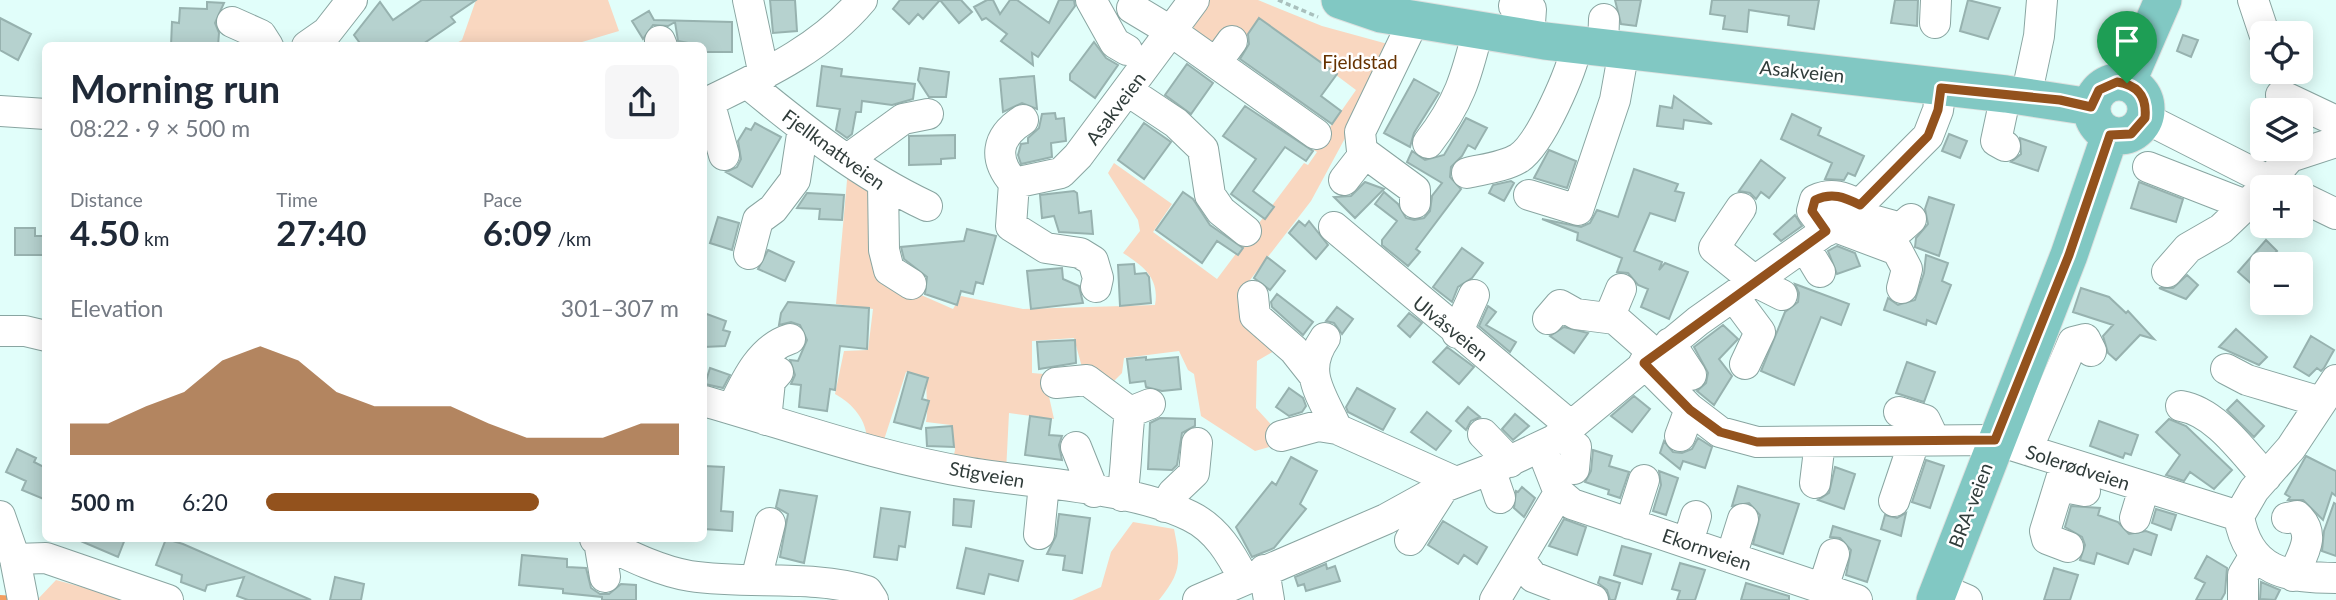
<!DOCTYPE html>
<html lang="en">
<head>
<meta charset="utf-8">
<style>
	body { margin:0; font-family:Lato,sans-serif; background:#f6f6f7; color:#1f2937; height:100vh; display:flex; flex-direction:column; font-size:26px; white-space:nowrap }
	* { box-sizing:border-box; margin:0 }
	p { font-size:23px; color:#747a83 }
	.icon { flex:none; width:38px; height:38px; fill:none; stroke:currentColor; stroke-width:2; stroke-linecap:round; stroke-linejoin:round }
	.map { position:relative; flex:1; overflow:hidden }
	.sheet { position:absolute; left:42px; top:42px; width:665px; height:500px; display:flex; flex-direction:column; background:#fff; border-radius:10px; box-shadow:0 4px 18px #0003 }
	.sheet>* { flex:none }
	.buttons { position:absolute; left:2250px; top:21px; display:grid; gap:14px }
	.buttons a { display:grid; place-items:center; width:63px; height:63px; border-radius:10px; background:#fff; box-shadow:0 4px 18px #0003; font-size:35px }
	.pin { position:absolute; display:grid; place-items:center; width:60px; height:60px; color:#fff; margin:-72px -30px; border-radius:50% 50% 50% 0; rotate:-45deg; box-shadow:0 0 7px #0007 }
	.pin .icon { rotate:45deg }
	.round { display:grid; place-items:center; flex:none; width:74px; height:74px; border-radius:10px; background:#f6f6f7 }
	.head { display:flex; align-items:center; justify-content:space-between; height:119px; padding:0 28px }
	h1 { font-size:38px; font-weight:700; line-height:52px }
	.figures { display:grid; grid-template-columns:repeat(3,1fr); gap:10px; height:119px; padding:7px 28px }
	.figures div { display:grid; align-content:center }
	.figures b { font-size:35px; font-weight:700 }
	.figures small { font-size:19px; font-weight:400 }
	.figures p { font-size:19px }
	.chart { height:196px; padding:14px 28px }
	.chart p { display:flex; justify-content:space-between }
	.chart svg { width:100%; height:126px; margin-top:7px; fill:#93521d; opacity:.7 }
	ul { padding:0 28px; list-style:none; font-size:23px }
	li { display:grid; grid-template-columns:112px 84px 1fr; align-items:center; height:52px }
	li i { height:18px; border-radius:9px; background:#93521d }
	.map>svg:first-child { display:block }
	.green { fill:#f9d7c0 }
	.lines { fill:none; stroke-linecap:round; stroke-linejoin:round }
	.stream { stroke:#f39f62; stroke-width:6 }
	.building { fill:#b6d2cf; stroke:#97b2af; stroke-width:2 }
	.minor-casing { stroke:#89a5a1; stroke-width:32 }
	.major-casing { stroke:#dee0df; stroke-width:39 }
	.path { stroke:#a9c0bd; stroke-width:3.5; stroke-dasharray:5 3.5; stroke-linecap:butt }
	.minor { stroke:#fff; stroke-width:30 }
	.major { stroke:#81c8c3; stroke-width:37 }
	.route-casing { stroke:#fff; stroke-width:14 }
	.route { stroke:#93521d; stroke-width:9 }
	.labels { text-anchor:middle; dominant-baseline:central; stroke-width:5; stroke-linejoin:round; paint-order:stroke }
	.park-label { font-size:19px; fill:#663200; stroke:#fff }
	.street-label { font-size:19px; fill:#303c3a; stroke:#fff }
</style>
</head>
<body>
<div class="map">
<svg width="2336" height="600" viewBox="0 0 2336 600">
	<rect width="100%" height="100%" fill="#e1fefa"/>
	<!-- green -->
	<path class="green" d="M476,0H608L619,31L572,45H453L462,40Z
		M1204,0H1258L1322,26L1395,46L1311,201L1240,293L1276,350L1257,361L1256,408L1277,431L1273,446L1255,451L1201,416L1194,374L1188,370L1179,351L1124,358L1122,373L1110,385L1083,371L1074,338L1032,341V373L1044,374L1054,419L1009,413L1006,472L952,463L955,450L951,425L926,422C929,406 925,394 927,377L906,372L882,446L867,441C867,420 853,404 835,394L844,351L868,350L873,309L836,304L848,169L873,187L912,291L953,309L961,296L1023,309L1155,305C1160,278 1143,266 1123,253L1140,231L1138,220L1108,173L1114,163L1172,204L1153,232L1217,279L1304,163L1308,165L1317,152L1314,150L1356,90L1260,18L1242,44L1214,51L1196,38L1193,25Z
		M1133,522L1174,529C1181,563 1181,573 1159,600H1072L1101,587L1111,552Z
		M56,580L130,600H37Z"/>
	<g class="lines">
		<!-- stream -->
		<path class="stream" d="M0,598L15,599"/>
	</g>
	<!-- building -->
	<path class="building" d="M422,0H476L451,17L455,22L420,46H362L354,35L380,2L393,20Z
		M770,0H795L797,31L773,33Z
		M900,0H961L972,12L959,23L940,0L923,19L918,14L909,24L893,9Z
		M987,0H993L1000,14L1010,0H1017L1049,23L1059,0H1074L1075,6L1038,57L1032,53L1033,65L1001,41L1007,34L986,18L982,20L974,7Z
		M1615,0H1641L1636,26L1621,24Z
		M1712,0H1819L1814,29L1788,25L1789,16L1749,10L1747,32L1723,29L1725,16L1710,14Z
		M1895,0H1918L1917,26L1891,23Z
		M1968,0L2000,8L1988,39L1960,31Z
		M207,2L224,3L215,23L219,33L218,46H171L172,22L179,23L180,8L207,9Z
		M649,11L654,20L732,22V52H704V46L678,41L675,22L668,26L653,25L643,39L632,21Z
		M0,18L31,34L18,60L0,50Z
		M1259,18L1337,74L1321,96L1341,111L1332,124L1240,59L1249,44L1248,34Z
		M2183,35L2198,40L2191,57L2177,51Z
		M1094,42L1106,58L1118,65L1095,98L1070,80V74Z
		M1187,64L1213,83L1191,114L1165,95Z
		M822,66L842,69L841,76L915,84L913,99L892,105L862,101L861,112H856L852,134L847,138L836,130L840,109L817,106Z
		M920,68L949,72L946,97H929L918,80Z
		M1034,76L1037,109L1022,103L1003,112L1000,79Z
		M1414,79L1439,93L1414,133L1410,147L1384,133Z
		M1674,96L1712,124L1684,120L1683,129L1657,126L1660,106L1672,108Z
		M1245,106L1313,151L1306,161L1285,147L1253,191L1274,207L1265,219L1231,194L1256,159L1223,136Z
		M1055,113L1056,119L1064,118L1066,141L1051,143L1052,157L1021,164L1018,155L1021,144L1028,143V138L1039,128L1042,114Z
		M1792,114L1821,128L1818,135L1864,156L1855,176L1848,173L1844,180L1825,179L1832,163L1781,139Z
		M1466,118L1487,128L1475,149L1468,145L1462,156L1451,167L1450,177L1461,189L1416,249L1420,252L1408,266L1382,245V240L1397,221L1375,204L1384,192L1398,204L1406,218L1414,220L1424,218L1430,211L1432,196L1442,183L1407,162L1412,151L1425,160L1444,155Z
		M755,123L781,137L752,187L726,172L737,167L741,159L738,141L746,128L751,130Z
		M1144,123L1171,142L1144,179L1118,160Z
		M1949,134L1967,141L1960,158L1942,151Z
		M955,135V158L941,159V164L909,165V136Z
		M2020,138L2046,147L2038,171L2011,162L2021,154Z
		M1549,150L1576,161L1567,188L1534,178Z
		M1761,160L1785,178L1769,198L1761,192L1756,199L1750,193L1739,191Z
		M1634,169L1678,184L1675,191L1684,193L1675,221L1650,213L1634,251L1662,262L1659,270L1665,263L1688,272L1669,319L1641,307L1648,289L1638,285L1628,273L1617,272L1622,258L1577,240L1578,233L1542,219L1581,227L1590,223L1597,210L1618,217Z
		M1511,181L1514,183L1504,201L1489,193L1493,185Z
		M1365,182L1384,189L1355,218L1334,197L1351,196Z
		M2139,182L2183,199L2176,222L2131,208Z
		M1074,191L1077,193L1079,213L1091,211L1093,234L1059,232L1054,216L1042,218L1040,195Z
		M1183,192L1193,199L1210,225L1243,248L1238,255L1217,241L1202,263L1156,230Z
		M807,193L844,195L842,220L819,219L820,209L797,208Z
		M1929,197L1954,205L1939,256L1915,247L1916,238L1928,224L1925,209Z
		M1795,215L1802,226L1781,241L1774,234Z
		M718,217L739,223L732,250L710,243Z
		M1299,221L1305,226L1309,221L1328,245L1316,259L1289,233Z
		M15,228H35V236H46V255H15Z
		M967,229L996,236L983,284L976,282L973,294L961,291L957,305L925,294L927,277L904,259L901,247L964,241Z
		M2266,240L2277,251L2272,256L2280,264H2263V294L2238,272Z
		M1837,246L1855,253L1860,266L1837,274L1828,251Z
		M1462,248L1483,263L1472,278L1458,287L1452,302L1433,287Z
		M768,250L794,262L785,281L758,269Z
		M1926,255L1948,263L1942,281L1951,285L1936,324L1927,320L1926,325L1884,310L1888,298L1898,305L1915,300L1924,273Z
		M1267,257L1285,271L1270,290L1254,278Z
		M1134,264L1135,274L1146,273L1149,277L1151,303L1120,306L1118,265Z
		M1062,268L1063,279L1079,286L1083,303L1031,309L1027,271Z
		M2187,275L2198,285L2186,299L2159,288H2173Z
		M1795,284L1849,304L1841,325L1821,317L1794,385L1761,371L1785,312L1798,302L1799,293Z
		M2081,288L2109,297L2126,313L2128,311L2154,339L2140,335L2116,360L2108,353L2103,336L2113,325L2073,312Z
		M1277,294L1313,322L1303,335L1272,307L1271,302Z
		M788,302L869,308L867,349L840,346L835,390L830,389L827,411L799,407L801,385L791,384L795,375L790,360L798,361L807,340L800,325L791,322L779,325L781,313Z
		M1488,306L1496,312L1486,325L1516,342L1510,352L1479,326Z
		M1337,307L1353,319L1342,334L1334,323L1326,321Z
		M704,313L726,321L723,330L730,332L725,346L704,347Z
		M1409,313L1422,323L1410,337L1398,326Z
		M1723,325L1738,339L1719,359L1732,376L1714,405L1697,391L1706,383L1708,373L1694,347Z
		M1564,327L1588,333L1574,353L1550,336Z
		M2236,329L2267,357L2259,365L2219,347Z
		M2311,336L2334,350L2324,368L2321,371L2317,368L2309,376L2294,367Z
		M1075,340L1076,363L1039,369L1037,342Z
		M1447,347L1474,367L1459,384L1433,362Z
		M1146,357V360L1178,357L1181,389L1162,391L1146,387L1145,381L1130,383L1127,359Z
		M1907,362L1935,372L1924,402L1896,393Z
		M710,368L730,375L723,388L705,384Z
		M908,372L928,378L922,399L929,401L921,429L894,422Z
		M1289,388L1303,398L1306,406L1302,412L1289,416L1276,407Z
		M1357,388L1395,409L1383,430L1348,412L1346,407Z
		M1634,396L1650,409L1632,432L1611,416Z
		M2237,400L2264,426L2254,437L2227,410Z
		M1468,407L1480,417L1471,421L1466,430L1456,421Z
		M1427,412L1451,431L1436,450L1411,432Z
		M1515,414L1529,426L1513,440L1502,429Z
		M1030,416L1051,419L1049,435L1062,436L1059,445L1062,460L1025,455Z
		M1160,418L1195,419V426L1182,433L1177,465L1172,470L1148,469L1150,423Z
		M2169,419L2186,426L2232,470L2214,489L2190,472L2184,481L2166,475L2180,455L2156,432Z
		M2099,421L2138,435L2131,455L2125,453L2123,458L2090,446Z
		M952,426L954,447L927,446L926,428Z
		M1698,438L1712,447L1705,468L1683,461L1680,469L1660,453L1664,441L1673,452L1682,453L1692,449Z
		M17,449L36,458L34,462L46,468V500L22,490L26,481L6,472Z
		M1593,450L1612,456L1609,466L1629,472L1620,498L1608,494L1609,490L1585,482L1591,471Z
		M2306,456L2336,471V496L2332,493L2323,520L2303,500H2288L2290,497L2285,494Z
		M1291,457L1317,471L1300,504L1306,509L1274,548L1252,557L1236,527L1272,482L1276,485Z
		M1926,460L1944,466L1930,508L1912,502Z
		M704,466L724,467L721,511L733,512L732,531L704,529Z
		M1835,467L1855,474L1844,509L1818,500L1829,493Z
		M1659,471L1678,478L1666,515L1653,511L1661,485Z
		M1738,486L1799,504L1783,554L1753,544L1760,515L1749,503L1732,506Z
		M1522,487L1535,498L1524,517L1514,508L1516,491L1518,492Z
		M780,490L817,496L804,563L780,557L788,514L776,507Z
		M954,499L974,501L971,527L953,525Z
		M2334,503L2336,504V556L2322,551L2324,531Z
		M2071,506L2100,508L2098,515L2118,522L2129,534L2146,531L2157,535L2151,555L2134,549L2128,564L2097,553L2094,564L2080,560L2085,545L2082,537L2065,527Z
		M881,508L910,512L905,547L899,546L897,560L874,557Z
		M2156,509L2176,515L2171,530L2152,523Z
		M1906,513L1901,536L1881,529L1885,515L1897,518Z
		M1059,514L1090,518L1082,573L1063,570L1065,556L1047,554L1056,536Z
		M1564,519L1586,527L1577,555L1549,546Z
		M1443,521L1487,547L1477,564L1464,555L1458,564L1428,545Z
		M1833,526L1880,541L1867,582L1846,575L1851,550L1840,538L1830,537Z
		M76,539H125L118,557Z
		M166,539L183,544L311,600H248L237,596L244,577L207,585L205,591L181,582L182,575L156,565Z
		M1622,546L1651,554L1642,584L1614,575Z
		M966,548L1023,561L1018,581L989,574L984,594L957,588Z
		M522,555L567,559V567L586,568L591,588L600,594H609L621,584L636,585V600H602V597L563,593V589L519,585Z
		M2207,556L2227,568L2225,593L2221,600H2196L2205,583L2195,578Z
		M1680,563L1705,570L1695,600H1677L1680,591L1672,589Z
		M1326,564L1327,569L1335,566L1340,581L1306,591L1304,584L1298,586L1295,577Z
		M2054,568L2078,575L2070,600H2044Z
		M335,577L364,584L361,600H330Z
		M1600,577L1620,583L1615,600H1610L1607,590L1598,583Z
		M2261,582L2280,590L2275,600L2260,599Z
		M1746,583L1789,596V600H1741Z"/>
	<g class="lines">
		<!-- minor casing -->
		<g class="minor-casing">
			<path id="minor" d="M748,0L764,75
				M1091,0L1115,43L1127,50
				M2253,0L2264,33
				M1514,6L1531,9L1529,38
				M1132,8L1172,32L1316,134
				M1414,20L1360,132L1362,151L1415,190V203
				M232,22L261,35L268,46
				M1935,23L1936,0
				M660,41L662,46
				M307,46L327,32L352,0
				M1603,47L1604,19
				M1216,63L1232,41
				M747,83C803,129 861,175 927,206
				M1128,91L1176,123L1203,149L1210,195L1221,211L1246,231
				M2281,95L2336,121
				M2026,97L2039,36L2042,0
				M709,101L724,155
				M704,104C761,76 820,50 862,0
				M0,111L46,114
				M2145,118L2281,187
				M1428,143C1459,103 1466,78 1478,30
				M2005,146L1996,141L2006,94
				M848,159L903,119L928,114
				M2148,167L2248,206
				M1467,173C1484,169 1504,167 1519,158C1541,143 1572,71 1577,44
				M1344,180L1365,153
				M1014,183L1061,173L1078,156L1194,0
				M1014,183L1011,226L1046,248L1080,253L1093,261L1098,278L1096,287
				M1014,183C993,159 996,137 1023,120
				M883,184L884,250L889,270L911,284
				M2264,187L2290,157L2336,142
				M1529,195L1578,210L1615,100L1624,50
				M2301,197L2336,214
				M1741,208L1714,248L1756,282L1782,295
				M1854,215L1901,228L1911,219
				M1833,226L1897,250L1907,269L1902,288
				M1334,227L1571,426
				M1827,231L1812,211L1815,200C1832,192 1844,197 1860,205
				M1805,247L1820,272
				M749,254L758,220L773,209L795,180L803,128
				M2167,272L2188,248L2221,229L2263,189
				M1253,296L1255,316L1294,350L1313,374
				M1734,297L1760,332L1745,364
				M1609,318L1621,289
				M1548,319L1560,305L1576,314L1615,319L1655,354
				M0,331H25L46,336
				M1457,333L1474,295
				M1325,338C1301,372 1322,395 1337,429
				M1670,343L1691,375
				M1644,363L1690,409L1720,432L1757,442L1995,440L2239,516C2248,572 2287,578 2336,578
				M2226,369L2247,380L2321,402
				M1056,383L1087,380L1130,412
				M704,401C792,426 880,458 971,473C1037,484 1130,487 1190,516C1217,529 1231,554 1244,579
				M2181,406C2216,412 2243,452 2266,477
				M732,409C745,382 760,348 790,339
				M1899,412L1925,420L1934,439
				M766,420L770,381L778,372
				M1483,434L1510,462
				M1561,435L1576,447L1574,469
				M1281,436L1318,426L1337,429L1456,482
				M1680,436L1690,409
				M1076,447L1094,492
				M1541,447L1559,493L1572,504L1857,600
				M2027,450L2073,342L2085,339L2091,351
				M2066,463L2045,531L2047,539L2068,547
				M1490,469L1500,498
				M1815,483L1820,442
				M2059,486L2085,491
				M1122,496C1127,468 1126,440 1130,412L1150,404
				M1894,501L1915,439
				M1165,507L1173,493L1194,473L1197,443
				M0,516L15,559L46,558L168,600
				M2239,516L2254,490L2291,448L2336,380
				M2135,518L2144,488
				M2287,518L2297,516C2317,535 2303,553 2293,576
				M1630,524L1644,480
				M1039,534L1044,484
				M595,539C624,553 658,571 690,576C748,585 811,574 867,591L873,600
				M1410,540L1442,490
				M599,541L605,577
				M1688,542L1696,516
				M1731,557L1743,519
				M15,559L23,600
				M1520,560L1533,577L1593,600
				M1264,570L1269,600
				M756,580L770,523
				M1823,588L1834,554
				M1939,588L1967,600
				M2243,599V575L2255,555
				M1198,600L1386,519L1444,487L1499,466L1554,440L1698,321L1851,213L1928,136L1938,110L1941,88
				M1495,600L1559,493"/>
		</g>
		<!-- major casing -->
		<g class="major-casing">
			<path id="major" d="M1340,0L1381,14L1545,41L2006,94L2091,107
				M2092 109a27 27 0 1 1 54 0a27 27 0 1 1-54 0Z
				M2127,83L2163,0
				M1935,600L2069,255L2110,135"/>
		</g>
		<!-- path -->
		<path class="path" d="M1278,0L1318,17"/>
		<!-- minor -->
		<use href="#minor" class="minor"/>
		<!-- major -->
		<use href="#major" class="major"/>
	</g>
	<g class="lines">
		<!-- route casing -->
		<g class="route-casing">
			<path id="route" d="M2117,82C2138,85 2147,97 2145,118L2131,134L2110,135L2069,255L1995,440L1757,442L1720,432L1690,410L1644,363L1826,231L1812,211L1815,200C1832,192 1844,197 1860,205L1865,200L1928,136L1938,110L1941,88L2060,100L2091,107L2099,90Z"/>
		</g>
		<!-- route -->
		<use href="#route" class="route"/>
	</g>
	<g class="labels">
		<!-- park labels -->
		<g class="park-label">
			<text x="1360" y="61">Fjeldstad</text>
		</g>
		<!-- street labels -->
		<g class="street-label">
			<text transform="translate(1802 71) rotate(6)">Asakveien</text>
			<text transform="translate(1115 108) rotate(-53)">Asakveien</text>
			<text transform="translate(834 149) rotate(36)">Fjellknattveien</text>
			<text transform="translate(1451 328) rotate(39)">Ulvåsveien</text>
			<text transform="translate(2078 467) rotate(18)">Solerødveien</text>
			<text transform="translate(987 474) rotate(10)">Stigveien</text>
			<text transform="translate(1970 505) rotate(-69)">BRA-veien</text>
			<text transform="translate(1707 549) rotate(19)">Ekornveien</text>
		</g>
	</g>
</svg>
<div class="buttons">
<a><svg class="icon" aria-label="locate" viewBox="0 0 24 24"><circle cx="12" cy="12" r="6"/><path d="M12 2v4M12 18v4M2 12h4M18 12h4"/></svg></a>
<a><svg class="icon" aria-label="layers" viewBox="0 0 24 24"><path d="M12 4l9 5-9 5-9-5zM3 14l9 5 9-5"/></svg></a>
<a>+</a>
<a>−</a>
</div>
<div class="pin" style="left:2127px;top:83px;background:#1e9e55"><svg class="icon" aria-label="arrive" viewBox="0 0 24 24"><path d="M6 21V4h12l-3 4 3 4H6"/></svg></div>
<section class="sheet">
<div class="head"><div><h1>Morning run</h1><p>08:22 · 9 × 500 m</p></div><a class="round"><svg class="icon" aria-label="share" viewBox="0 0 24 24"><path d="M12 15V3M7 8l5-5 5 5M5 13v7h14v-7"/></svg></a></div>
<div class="figures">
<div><p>Distance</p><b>4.50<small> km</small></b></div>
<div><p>Time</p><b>27:40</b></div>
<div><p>Pace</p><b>6:09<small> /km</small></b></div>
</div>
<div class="chart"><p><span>Elevation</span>301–307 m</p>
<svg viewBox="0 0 160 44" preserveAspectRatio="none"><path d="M0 44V33L10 33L20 27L30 22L40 11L50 6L60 11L70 22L80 27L90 27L100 27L110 33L120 38L130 38L140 38L150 33L160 33V44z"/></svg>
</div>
<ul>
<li><b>500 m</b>6:20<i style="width:66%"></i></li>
</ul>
</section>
</div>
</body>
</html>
